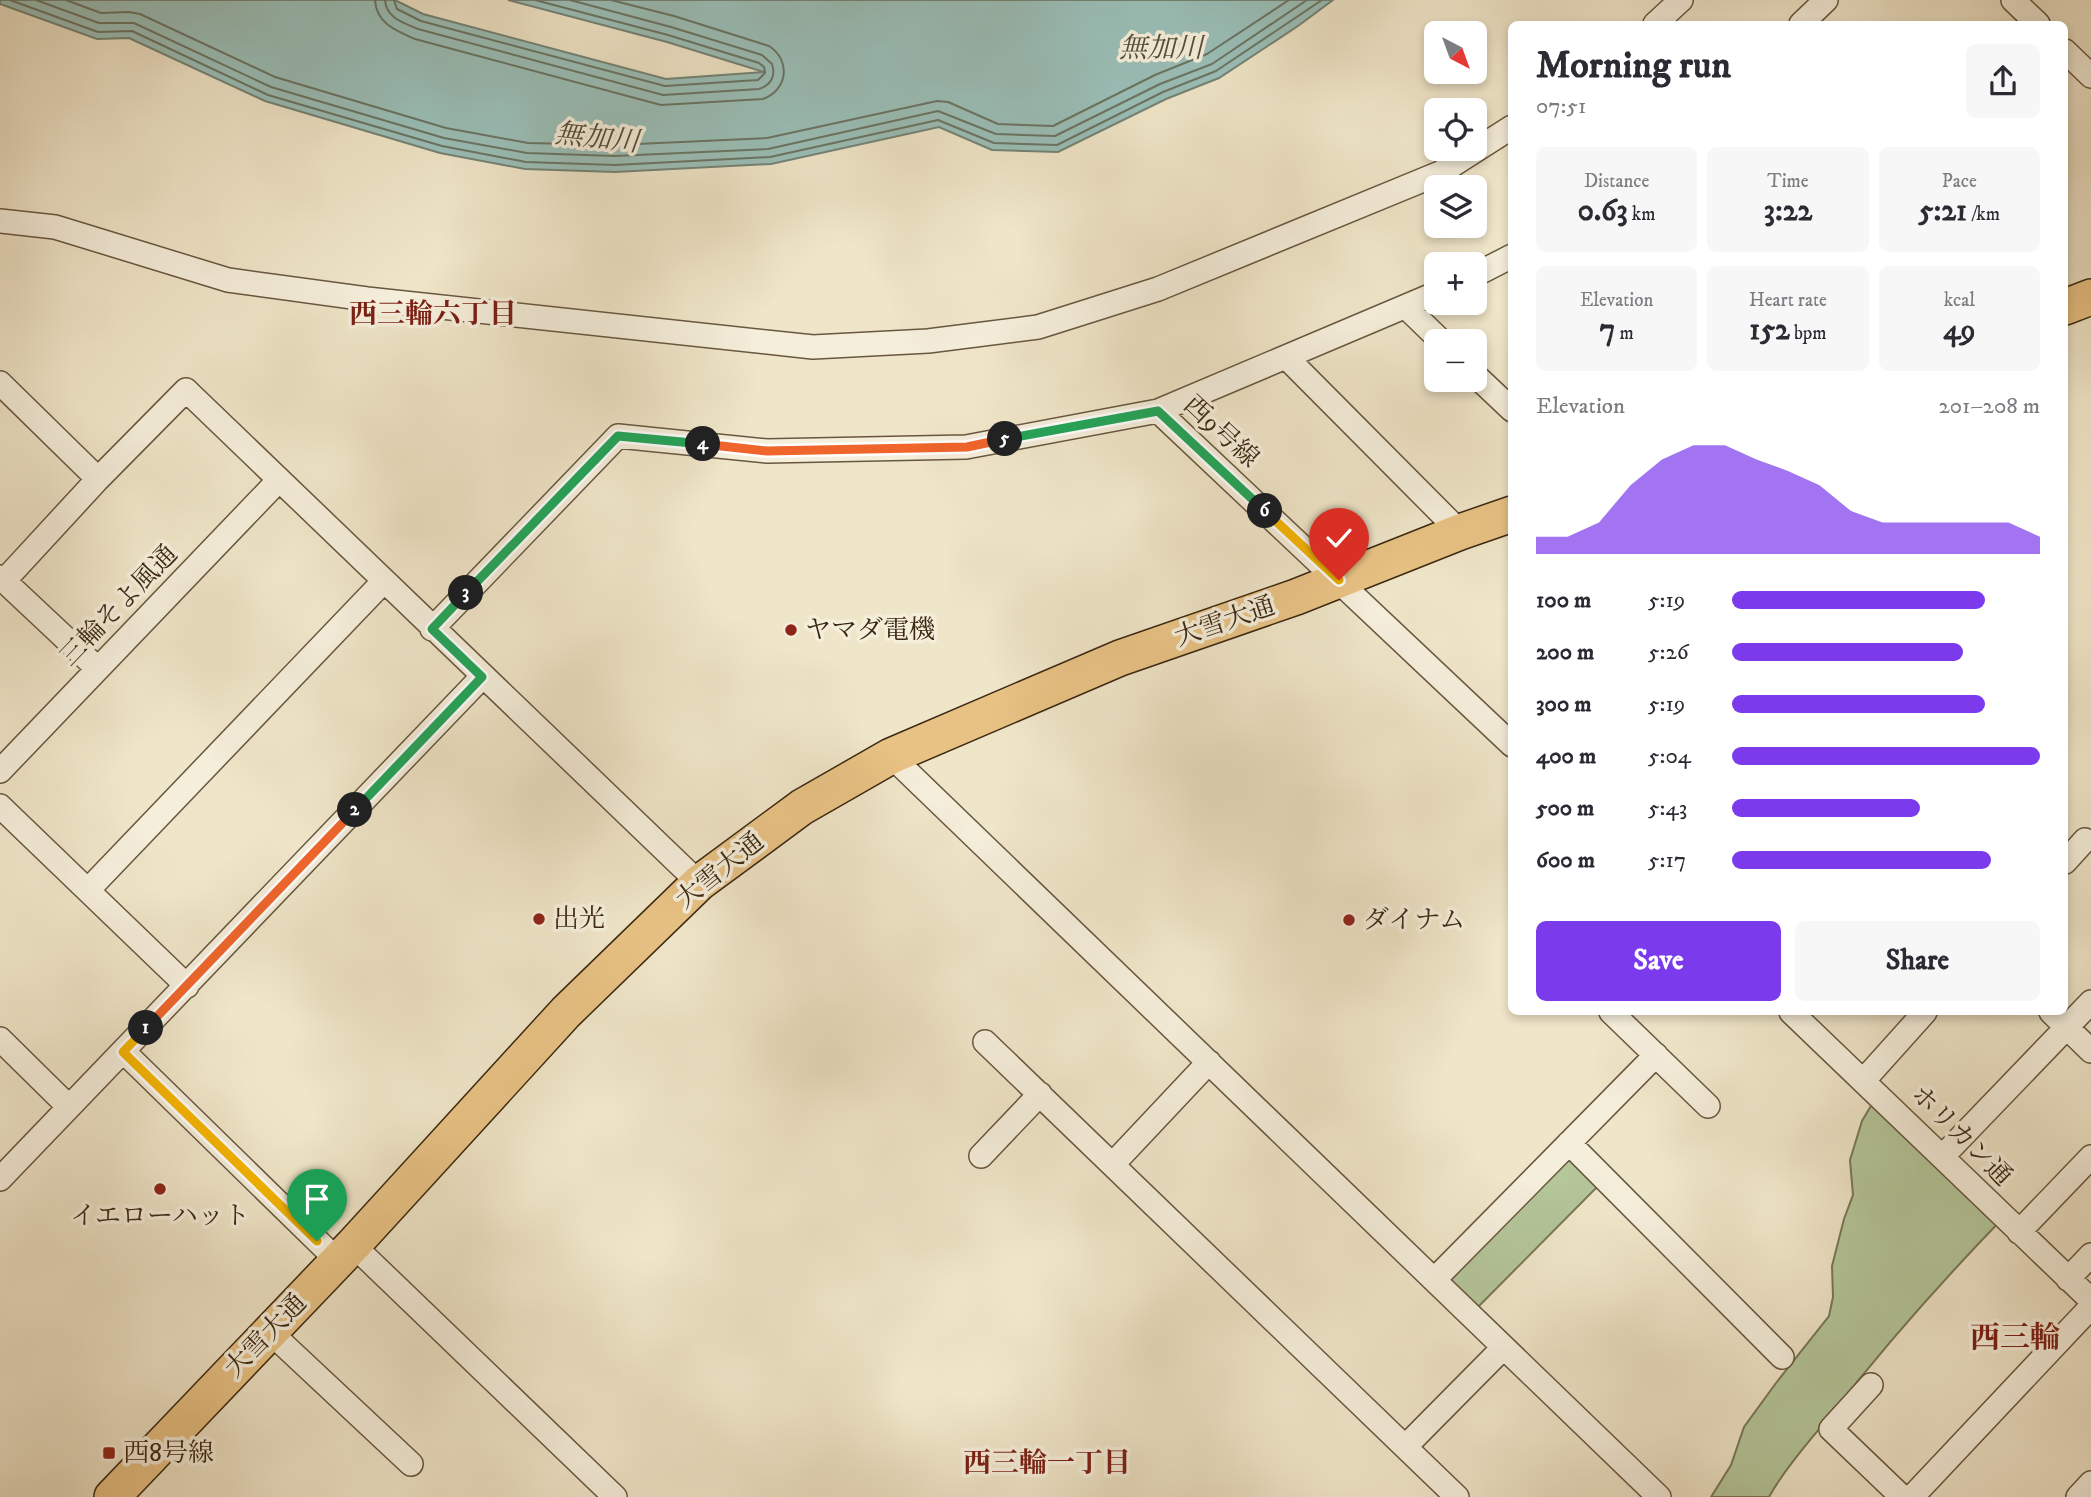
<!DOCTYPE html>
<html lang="en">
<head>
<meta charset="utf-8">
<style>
	body { margin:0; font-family:"IM FELL DW Pica","Noto Serif JP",serif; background:#f7f7f7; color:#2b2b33; height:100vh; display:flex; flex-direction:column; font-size:26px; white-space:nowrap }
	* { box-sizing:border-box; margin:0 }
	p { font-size:23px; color:#7c7c81 }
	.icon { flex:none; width:38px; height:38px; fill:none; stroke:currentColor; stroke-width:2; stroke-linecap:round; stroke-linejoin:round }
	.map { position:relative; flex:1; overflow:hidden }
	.panel { position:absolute; left:1508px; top:21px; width:560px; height:994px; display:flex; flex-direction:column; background:#fff; border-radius:10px; box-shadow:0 4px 10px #0003 }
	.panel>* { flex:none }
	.needle { width:46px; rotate:139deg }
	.controls { position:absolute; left:1424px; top:21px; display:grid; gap:14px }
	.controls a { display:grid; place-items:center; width:63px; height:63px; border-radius:10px; background:#fff; box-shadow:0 4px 10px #0003; font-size:35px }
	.pin { position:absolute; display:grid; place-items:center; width:60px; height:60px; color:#fff; margin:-72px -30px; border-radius:50% 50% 50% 0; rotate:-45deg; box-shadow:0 0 7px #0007 }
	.pin .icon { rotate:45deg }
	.km { position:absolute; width:35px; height:35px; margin:-18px; border-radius:50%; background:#222; color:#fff; font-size:19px; line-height:35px; text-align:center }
	.round { display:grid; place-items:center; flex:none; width:74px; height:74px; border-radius:10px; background:#f7f7f7 }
	.headline { display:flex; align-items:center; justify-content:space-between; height:119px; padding:0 28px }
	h1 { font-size:38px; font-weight:700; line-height:52px }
	.figures { display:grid; grid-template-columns:repeat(3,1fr); gap:10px; height:119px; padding:7px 28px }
	.figures div { display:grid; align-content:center; border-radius:10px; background:#f7f7f7; text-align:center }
	.figures b { font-size:30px; font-weight:700 }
	.figures small { font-size:19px; font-weight:400 }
	.figures p { font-size:19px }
	.chart { height:196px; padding:14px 28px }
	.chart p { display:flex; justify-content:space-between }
	.chart svg { width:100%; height:126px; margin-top:7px; fill:#7c3aed; opacity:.7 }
	.button { display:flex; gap:14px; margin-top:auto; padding:14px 28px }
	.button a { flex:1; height:80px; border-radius:10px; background:#7c3aed; color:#fff; font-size:28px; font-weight:700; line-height:80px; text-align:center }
	.button a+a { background:#f7f7f7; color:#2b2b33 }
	ul { padding:0 28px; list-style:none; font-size:23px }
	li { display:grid; grid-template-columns:112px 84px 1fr; align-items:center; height:52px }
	li i { height:18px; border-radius:9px; background:#7c3aed }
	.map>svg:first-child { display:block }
	.green { fill:#b4c69a; stroke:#787756; stroke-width:2 }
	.water { fill:#9abfb8; stroke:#748375; stroke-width:2 }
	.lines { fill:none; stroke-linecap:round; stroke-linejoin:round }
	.shore { stroke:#6a7464; stroke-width:2 }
	.minor-casing { stroke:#68573f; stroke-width:26 }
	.highway-casing { stroke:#3b2811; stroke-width:38 }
	.minor { stroke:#f5eedb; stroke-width:23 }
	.highway { stroke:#e8c284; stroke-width:35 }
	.split-1-casing { stroke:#fff; stroke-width:14 }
	.split-2-casing { stroke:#fff; stroke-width:14 }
	.split-3-casing { stroke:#fff; stroke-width:14 }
	.split-4-casing { stroke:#fff; stroke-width:14 }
	.split-5-casing { stroke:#fff; stroke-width:14 }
	.split-6-casing { stroke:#fff; stroke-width:14 }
	.split-7-casing { stroke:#fff; stroke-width:14 }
	.split-1 { stroke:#f5b400; stroke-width:9 }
	.split-2 { stroke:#f0652b; stroke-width:9 }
	.split-3 { stroke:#22a559; stroke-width:9 }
	.split-4 { stroke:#22a559; stroke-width:9 }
	.split-5 { stroke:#f0652b; stroke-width:9 }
	.split-6 { stroke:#22a559; stroke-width:9 }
	.split-7 { stroke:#f5b400; stroke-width:9 }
	.poi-dot { fill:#8f2418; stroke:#f5eedb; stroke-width:2.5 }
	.labels { text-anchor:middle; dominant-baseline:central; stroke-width:7; stroke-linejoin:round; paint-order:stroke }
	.street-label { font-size:26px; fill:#3b2811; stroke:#f5eedb }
	.poi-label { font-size:26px; fill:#3b2811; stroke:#f5eedb; text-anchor:start }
	.water-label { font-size:28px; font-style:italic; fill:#534e3b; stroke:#f5eedb }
	.neighbourhood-label { font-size:28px; font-weight:bold; fill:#7a1f14; stroke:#f5eedb }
	.quarter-label { font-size:30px; font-weight:bold; fill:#7a1f14; stroke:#f5eedb }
</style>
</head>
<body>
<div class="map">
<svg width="2091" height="1497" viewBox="0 0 2091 1497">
	<rect width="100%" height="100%" fill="#efe5c8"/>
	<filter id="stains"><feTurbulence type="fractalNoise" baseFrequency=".00286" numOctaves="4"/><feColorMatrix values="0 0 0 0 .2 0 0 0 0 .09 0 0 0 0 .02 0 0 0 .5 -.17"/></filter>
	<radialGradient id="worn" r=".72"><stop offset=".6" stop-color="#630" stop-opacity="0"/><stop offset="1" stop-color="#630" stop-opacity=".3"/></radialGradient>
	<!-- green -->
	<path class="green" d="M1878,1094L2004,1217C1944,1279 1887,1343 1834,1411C1813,1437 1785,1468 1769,1497H1711L1731,1465L1744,1427L1776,1383L1829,1316L1833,1297L1832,1266L1844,1219L1853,1195L1850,1160L1862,1121Z
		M1569,1143L1605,1179L1470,1315L1435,1279Z"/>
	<!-- water -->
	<path class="water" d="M0,0H395L423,14L666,79L764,72L667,42L508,0H1333L1298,26L1219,78L1166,99L1058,152L992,150L939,127L771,164L615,172L525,169L440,153L265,101L129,38L97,39L0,4Z"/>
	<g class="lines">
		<!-- shore -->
		<path class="shore" d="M10,0L98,32L132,31L268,95L442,146L526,162L615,165L770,157L938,120L994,143L1057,145L1163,92L1216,71L1322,0
			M36,0L99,23H134L271,87L444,138L527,153L615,156L768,149L938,111L996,134L1055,136L1160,84L1212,64L1307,0
			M66,0L101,13L129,12L140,14L275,77L446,128L528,143L615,145L767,138L937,101L948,102L998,124L1053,126L1155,75L1207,54L1289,0
			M375,0C376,23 396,31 415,39L661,105L763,99C788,90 791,60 769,46L674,16L611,0
			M385,0C386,18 404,23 418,29L663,95L759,89C771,85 776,76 772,64L762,55L671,27L570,0
			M394,0L397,9L421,21L665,86L758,80L765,73L764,67L759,63L668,35L535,0"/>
		<!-- minor casing -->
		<g class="minor-casing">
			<path id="minor" d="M2013,0L2038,24
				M1655,24L1681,0
				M1801,24L1826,0
				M2065,51L2091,76
				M0,221L55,227L228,280L367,299L813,347L928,341L1038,327L1158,289L1440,173L1512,127
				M1475,275L1512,256
				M1406,307L1441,341
				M1286,357L1460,532
				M1475,375L1512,410
				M0,383L98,479
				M1158,411L1512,745
				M0,577L97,668
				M4,581L98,479L186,390L699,883
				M432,629L618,436L767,451L966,447L1158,411L1437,293
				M891,756L1659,1497
				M0,771L278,481
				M0,806L187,986
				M2065,862L2085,840
				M88,890L383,582
				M1611,1012L1708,1106
				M1791,1012L2091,1300
				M2051,1012L2091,1051
				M0,1039L69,1107
				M985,1042L1457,1497
				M123,1051L338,1261
				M1864,1080L1925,1012
				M1569,1143L1782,1357
				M981,1156L1040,1094
				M1942,1157L2091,1002
				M1113,1164L1209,1062
				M0,1179L482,677
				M2019,1232L2091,1157
				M353,1245L615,1497
				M1435,1279L1656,1055
				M2068,1279L2091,1255
				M270,1332L411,1464
				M1871,1385L1831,1429L1902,1497
				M1406,1446L1503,1348
				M1912,1497L2091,1307
				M2078,1497L2091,1483"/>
		</g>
		<!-- highway casing -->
		<g class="highway-casing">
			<path id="highway" d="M2065,307L2091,297
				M112,1497L353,1245L566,1012L699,883L802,807L891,756L1120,658L1296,597L1460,532L1512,514"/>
		</g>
		<!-- minor -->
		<use href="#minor" class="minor"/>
		<!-- highway -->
		<use href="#highway" class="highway"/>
	</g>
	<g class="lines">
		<!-- split-1 casing -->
		<g class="split-1-casing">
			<path id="split-1" d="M146,1028L123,1052L317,1241"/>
		</g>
		<!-- split-2 casing -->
		<g class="split-2-casing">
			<path id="split-2" d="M146,1028L355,810"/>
		</g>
		<!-- split-3 casing -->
		<g class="split-3-casing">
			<path id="split-3" d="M355,810L482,677L432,629L466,593"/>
		</g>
		<!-- split-4 casing -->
		<g class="split-4-casing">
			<path id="split-4" d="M466,593L618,436L703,444"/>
		</g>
		<!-- split-5 casing -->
		<g class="split-5-casing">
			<path id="split-5" d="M703,444L767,451L967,447L1005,439"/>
		</g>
		<!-- split-6 casing -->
		<g class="split-6-casing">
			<path id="split-6" d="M1005,439L1158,411L1265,511"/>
		</g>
		<!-- split-7 casing -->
		<g class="split-7-casing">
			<path id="split-7" d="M1265,511L1339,580"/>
		</g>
		<!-- split-1 -->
		<use href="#split-1" class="split-1"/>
		<!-- split-2 -->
		<use href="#split-2" class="split-2"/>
		<!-- split-3 -->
		<use href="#split-3" class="split-3"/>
		<!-- split-4 -->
		<use href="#split-4" class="split-4"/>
		<!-- split-5 -->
		<use href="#split-5" class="split-5"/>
		<!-- split-6 -->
		<use href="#split-6" class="split-6"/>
		<!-- split-7 -->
		<use href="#split-7" class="split-7"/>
	</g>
	<!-- markers -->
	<g class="poi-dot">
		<circle cx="791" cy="630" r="7"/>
		<circle cx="539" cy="919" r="7"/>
		<circle cx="1349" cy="920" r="7"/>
		<circle cx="160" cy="1189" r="7"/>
		<rect x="102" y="1446" width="14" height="14" rx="3.5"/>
	</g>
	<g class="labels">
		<!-- street labels -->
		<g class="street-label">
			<text transform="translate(1221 432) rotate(43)">西9号線</text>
			<text transform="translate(119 606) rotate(-46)">三輪そよ風通</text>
			<text transform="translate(1225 622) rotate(-19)">大雪大通</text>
			<text transform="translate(720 871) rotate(-39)">大雪大通</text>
			<text transform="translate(1961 1136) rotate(45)">ホリカン通</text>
			<text transform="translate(266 1336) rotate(-46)">大雪大通</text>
		</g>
		<!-- poi labels -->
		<g class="poi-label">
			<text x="805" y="630">ヤマダ電機</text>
			<text x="553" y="919">出光</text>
			<text x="1363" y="920">ダイナム</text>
			<text x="160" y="1216" text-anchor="middle">イエローハット</text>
			<text x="123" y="1453">西8号線</text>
		</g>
		<!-- water labels -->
		<g class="water-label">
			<text x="1161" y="48">無加川</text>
			<text transform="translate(597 138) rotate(6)">無加川</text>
		</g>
		<!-- neighbourhood labels -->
		<g class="neighbourhood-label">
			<text x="433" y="314">西三輪六丁目</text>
			<text x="1047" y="1463">西三輪一丁目</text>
		</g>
		<!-- quarter labels -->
		<g class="quarter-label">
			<text x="2015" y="1338">西三輪</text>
		</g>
	</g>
	<rect width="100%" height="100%" filter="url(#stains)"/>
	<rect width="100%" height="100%" fill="url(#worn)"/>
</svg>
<div class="controls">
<a><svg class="needle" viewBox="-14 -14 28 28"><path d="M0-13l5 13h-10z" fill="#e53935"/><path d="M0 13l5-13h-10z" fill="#7c7c81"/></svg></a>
<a><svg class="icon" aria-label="locate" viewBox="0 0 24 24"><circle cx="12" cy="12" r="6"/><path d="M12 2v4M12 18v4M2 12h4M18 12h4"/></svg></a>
<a><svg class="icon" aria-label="layers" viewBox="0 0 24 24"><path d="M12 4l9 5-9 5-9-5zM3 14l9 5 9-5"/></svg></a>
<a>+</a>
<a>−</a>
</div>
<div class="pin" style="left:317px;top:1241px;background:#1e9e55"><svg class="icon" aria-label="arrive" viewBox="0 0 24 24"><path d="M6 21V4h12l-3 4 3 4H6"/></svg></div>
<div class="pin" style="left:1339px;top:580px;background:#d93025"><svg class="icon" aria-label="check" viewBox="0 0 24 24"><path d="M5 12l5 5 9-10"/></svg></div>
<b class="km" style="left:146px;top:1028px">1</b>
<b class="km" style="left:355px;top:810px">2</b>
<b class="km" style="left:466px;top:593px">3</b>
<b class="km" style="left:703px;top:444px">4</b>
<b class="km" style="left:1005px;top:439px">5</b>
<b class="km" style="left:1265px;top:511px">6</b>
<section class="panel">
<div class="headline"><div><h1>Morning run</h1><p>07:51</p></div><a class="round"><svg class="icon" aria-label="share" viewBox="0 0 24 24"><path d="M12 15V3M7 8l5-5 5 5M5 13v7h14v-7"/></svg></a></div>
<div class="figures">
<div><p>Distance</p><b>0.63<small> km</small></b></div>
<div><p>Time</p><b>3:22</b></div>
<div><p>Pace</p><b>5:21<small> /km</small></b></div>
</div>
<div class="figures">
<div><p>Elevation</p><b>7<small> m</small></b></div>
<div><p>Heart rate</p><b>152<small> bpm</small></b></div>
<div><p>kcal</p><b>49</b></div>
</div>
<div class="chart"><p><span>Elevation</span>201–208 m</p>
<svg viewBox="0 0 160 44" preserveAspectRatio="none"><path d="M0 44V38L10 38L20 33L30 20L40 11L50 6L60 6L70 11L80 15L90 20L100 29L110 33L120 33L130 33L140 33L150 33L160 38V44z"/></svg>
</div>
<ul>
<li><b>100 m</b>5:19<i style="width:82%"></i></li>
<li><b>200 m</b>5:26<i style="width:75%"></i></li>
<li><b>300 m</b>5:19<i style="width:82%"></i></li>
<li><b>400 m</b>5:04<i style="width:100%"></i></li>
<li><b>500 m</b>5:43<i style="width:61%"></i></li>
<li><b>600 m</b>5:17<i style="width:84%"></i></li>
</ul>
<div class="button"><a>Save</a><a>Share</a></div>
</section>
</div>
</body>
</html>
